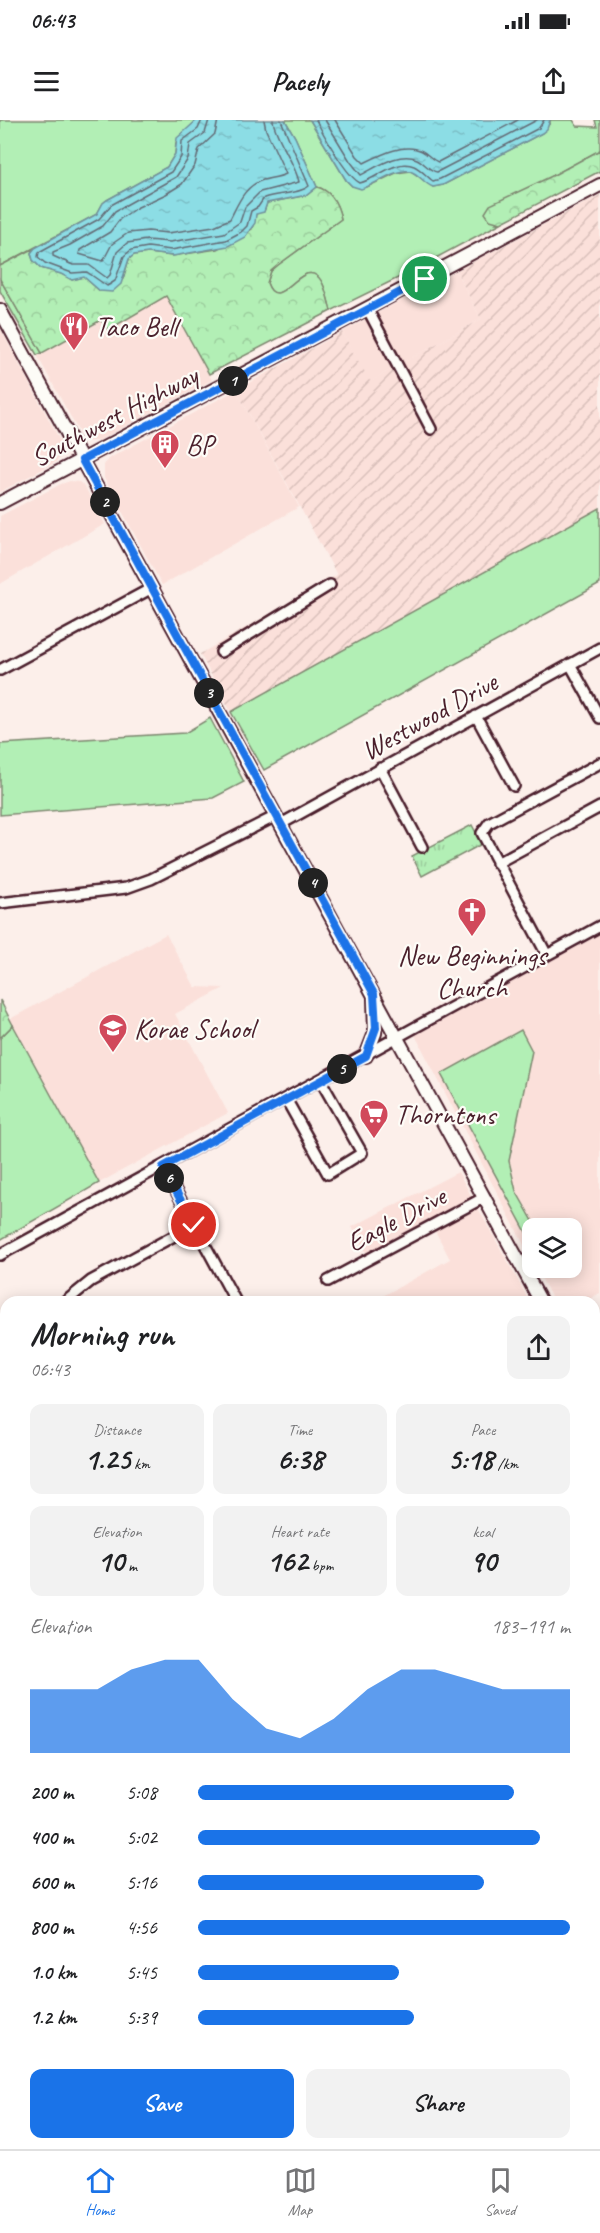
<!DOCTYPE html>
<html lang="en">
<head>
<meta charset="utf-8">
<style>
	body { margin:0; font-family:Caveat,sans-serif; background:#f2f2f2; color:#202124; height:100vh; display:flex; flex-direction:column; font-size:22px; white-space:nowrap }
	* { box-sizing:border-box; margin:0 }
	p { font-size:20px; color:#757577 }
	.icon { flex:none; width:33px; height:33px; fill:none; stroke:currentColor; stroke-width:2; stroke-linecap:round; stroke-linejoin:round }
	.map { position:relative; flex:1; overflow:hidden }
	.side { position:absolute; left:0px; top:1176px; width:600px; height:854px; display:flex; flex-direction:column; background:#fff; border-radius:18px 18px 0 0; box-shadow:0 3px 15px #0003 }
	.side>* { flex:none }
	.controls { position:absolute; left:522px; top:1098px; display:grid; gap:12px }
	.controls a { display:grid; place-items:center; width:60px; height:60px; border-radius:12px; background:#fff; box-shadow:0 3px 15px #0003; font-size:30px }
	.pin { position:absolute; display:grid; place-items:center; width:51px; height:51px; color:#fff; margin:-26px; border:3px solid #fff; border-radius:50%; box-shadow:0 2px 6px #0007 }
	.km { position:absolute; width:30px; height:30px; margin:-15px; border-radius:50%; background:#222; color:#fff; font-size:16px; line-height:30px; text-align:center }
	.round { display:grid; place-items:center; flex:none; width:63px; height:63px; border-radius:12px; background:#f2f2f2 }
	.overview { display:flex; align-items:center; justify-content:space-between; height:102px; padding:0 30px }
	h1 { font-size:33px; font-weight:700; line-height:45px }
	.stats { display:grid; grid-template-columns:repeat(3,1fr); gap:9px; height:102px; padding:6px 30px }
	.stats div { display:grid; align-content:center; border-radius:12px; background:#f2f2f2; text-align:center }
	.stats b { font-size:30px; font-weight:700 }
	.stats small { font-size:16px; font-weight:400 }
	.stats p { font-size:16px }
	.chart { height:168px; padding:12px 30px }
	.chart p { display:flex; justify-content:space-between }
	.chart svg { width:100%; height:108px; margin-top:6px; fill:#1a73e8; opacity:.7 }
	.button { display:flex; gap:12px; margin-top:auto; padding:12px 30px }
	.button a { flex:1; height:69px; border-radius:12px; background:#1a73e8; color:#fff; font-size:24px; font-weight:700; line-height:69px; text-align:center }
	.button a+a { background:#f2f2f2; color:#202124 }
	ul { padding:0 30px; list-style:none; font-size:20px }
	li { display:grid; grid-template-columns:96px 72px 1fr; align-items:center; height:45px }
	li i { height:15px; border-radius:8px; background:#1a73e8 }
	.status { display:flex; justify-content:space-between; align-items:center; height:42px; padding:0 30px; background:#fff; direction:ltr }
	.status svg { height:16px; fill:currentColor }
	header { display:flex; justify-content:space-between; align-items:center; height:78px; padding:0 30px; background:#fff; font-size:27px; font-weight:700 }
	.menu { display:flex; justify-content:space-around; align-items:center; height:84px; border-top:2px solid #e0e0e0; background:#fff; font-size:16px; color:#757577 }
	.menu a { display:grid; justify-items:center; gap:3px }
	.menu .current { color:#1a73e8 }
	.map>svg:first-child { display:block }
	.built { fill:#fbe0da }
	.industrial { fill:url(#industrial-furrows) }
	.grass { fill:#b2efb5; stroke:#7e8770; stroke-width:1.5 }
	.forest { fill:url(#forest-crowns); stroke:#7e8770; stroke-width:1.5 }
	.park { fill:url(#park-tufts); stroke:#7e8770; stroke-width:1.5 }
	.water { fill:url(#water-ripples); stroke:#72919b; stroke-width:1.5 }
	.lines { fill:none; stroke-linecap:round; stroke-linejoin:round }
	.shore { stroke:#646b75; stroke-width:1.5 }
	.stream { stroke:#72919b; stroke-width:2 }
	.minor-casing { stroke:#4a1f2b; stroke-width:14 }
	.major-casing { stroke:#4a1f2b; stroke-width:16 }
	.minor { stroke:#fdfcf7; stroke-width:9 }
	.major { stroke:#fdfcf7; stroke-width:12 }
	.route-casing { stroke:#fff; stroke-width:12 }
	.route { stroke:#1a73e8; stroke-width:8 }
	.labels { text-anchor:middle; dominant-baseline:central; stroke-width:4.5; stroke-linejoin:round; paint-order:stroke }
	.poi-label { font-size:28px; fill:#4a1f2b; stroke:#fdfcf7; text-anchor:start }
	.street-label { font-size:28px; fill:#4a1f2b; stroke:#fdfcf7 }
</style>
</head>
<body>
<div class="status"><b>06:43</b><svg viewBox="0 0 49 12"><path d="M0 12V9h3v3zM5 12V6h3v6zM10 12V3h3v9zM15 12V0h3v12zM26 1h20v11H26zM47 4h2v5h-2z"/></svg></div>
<header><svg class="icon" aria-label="menu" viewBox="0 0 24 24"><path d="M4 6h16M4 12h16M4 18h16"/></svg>Pacely<svg class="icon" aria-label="share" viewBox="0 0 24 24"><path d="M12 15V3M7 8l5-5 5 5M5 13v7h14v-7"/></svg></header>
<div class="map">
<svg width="600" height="2029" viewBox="0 0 600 2029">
	<defs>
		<pattern id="industrial-furrows" width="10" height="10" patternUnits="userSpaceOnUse" patternTransform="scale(1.5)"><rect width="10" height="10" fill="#fbe0da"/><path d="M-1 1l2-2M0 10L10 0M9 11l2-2" fill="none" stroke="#d9c0bb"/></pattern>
		<pattern id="forest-crowns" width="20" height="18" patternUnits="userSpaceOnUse" patternTransform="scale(1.5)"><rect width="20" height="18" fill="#b2efb5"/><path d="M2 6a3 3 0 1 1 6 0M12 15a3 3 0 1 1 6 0" fill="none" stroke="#9bcc9c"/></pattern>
		<pattern id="park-tufts" width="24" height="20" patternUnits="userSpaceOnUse" patternTransform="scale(1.5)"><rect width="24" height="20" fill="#b2efb5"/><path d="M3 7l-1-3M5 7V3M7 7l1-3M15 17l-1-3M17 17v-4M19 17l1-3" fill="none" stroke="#9bcc9c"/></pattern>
		<pattern id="water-ripples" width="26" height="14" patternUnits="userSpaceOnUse" patternTransform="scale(1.5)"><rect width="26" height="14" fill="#8cdde5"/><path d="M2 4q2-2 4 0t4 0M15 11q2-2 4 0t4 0" fill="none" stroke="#7abdc5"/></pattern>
	</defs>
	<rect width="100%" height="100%" fill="#fcefea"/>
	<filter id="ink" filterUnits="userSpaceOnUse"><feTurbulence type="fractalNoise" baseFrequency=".0167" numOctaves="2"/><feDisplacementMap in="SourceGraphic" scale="12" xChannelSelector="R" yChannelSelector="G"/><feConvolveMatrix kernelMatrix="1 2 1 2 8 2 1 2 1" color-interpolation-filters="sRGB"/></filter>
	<g filter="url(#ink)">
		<!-- built -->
		<path class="built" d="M456,151L481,199L369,262L342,212Z
			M166,176L212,260L98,321H86L81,316L37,235L102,199L108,210Z
			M0,208L62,324V334L56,342L0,372Z
			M236,270L299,387L162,465L104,358V345L108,339Z
			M70,361L79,362L85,367L105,404L0,464V396L61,364Z
			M166,814L195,867L224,868L175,894L228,993L99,1063L10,899Z
			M600,814V1173L584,1182H554L536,1148H572V1108H532V1140L415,915Z
			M458,1052L530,1182H372L450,1139L430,1101L367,1134L352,1107Z"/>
		<!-- industrial -->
		<path class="industrial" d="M600,75V388L231,592L200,534L337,455L236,270L342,212L370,261L481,199L456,151Z
			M202,2024H288L291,2029H191Z"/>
		<!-- grass -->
		<path class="grass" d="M0,0H197L176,22L175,34L167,47L107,80L103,83L97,94L0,146Z
			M285,0H310L346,60L352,66L367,67L396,53L411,51L433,67L443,65L542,13L550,3V0H573L577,6L597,7L595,0H600V30L552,56L496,103H501L404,155L331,191C328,181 325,162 317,156C299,142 278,194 267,163L271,151L278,145L341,99C338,85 332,71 317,67L295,17Z
			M0,159L42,233L37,235L0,171Z
			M600,388V464L264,650L231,592Z
			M210,598L244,662L213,678L0,695V624L185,613Z
			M13,905L99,1063L0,1120V918Z
			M521,910L532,931L509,1041L516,1071L537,1108H532V1123L441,954Z
			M0,1221L6,1233V1343L0,1335Z
			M0,1392L6,1400V1574L0,1567Z
			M594,1914H600V2029H484L481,2024H594Z
			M21,2024H167L170,2029H15Z"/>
		<!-- forest -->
		<path class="forest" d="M600,30V51L501,103L490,100L485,93L490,85L552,56Z
			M317,67C332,71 338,84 341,99L278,145L271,151L267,163C278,194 299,142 317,156C325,162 328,181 331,191L209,254L166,176L108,210L101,200L42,233L0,159V146L35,128L31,133L33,140L41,148L62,154L72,160L84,157L100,171L123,159L129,139L134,135L148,133L172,136L217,129L252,109L256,94L265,89L267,83L307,75Z
			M0,880L13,905L0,918Z
			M594,1850L600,1852V1914H594Z
			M288,2024H481L484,2029H291Z"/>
		<!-- park -->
		<path class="park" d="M472,705L482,724L422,756L412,736Z"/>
		<!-- water -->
		<path class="water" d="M197,0H285L295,17L317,67L307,75L267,83L264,92L256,94L255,103L245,117L228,126L173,136L148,133L134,135L129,139L121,164L112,172L100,171L84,157L72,160L61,154L41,148L33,140L31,133L35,128L97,94L103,83L107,80L167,47L175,34L177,18Z
			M310,0H550L547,9L542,13L443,65L433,67C425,64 421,57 414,53C400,44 374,66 361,69L352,66L346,60Z"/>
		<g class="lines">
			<!-- shore -->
			<path class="shore" d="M202,0L198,9L182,21L181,37L171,52L111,85L99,99L39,132L38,137L45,143L72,153L87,152L107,166L115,161L124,136L131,130L148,127L171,130L226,120L241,112L247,106L251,91L258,87L264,78C277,73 300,74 309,66L281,0
				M209,0L205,13L190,24L188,39L176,57L115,91L103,106L70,125L53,132V136L73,145H89L107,158L110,155L117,132L127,123L147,120L170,122L224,113L240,102L245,87L260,72L299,62C295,43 274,15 273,0
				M218,0L215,14L199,29L195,45L182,64L166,74L136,88L120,99L110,112L80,130L79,134L103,141L112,124L128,113L148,111L168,113L214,106L230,99C238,84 244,66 263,60C271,58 280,57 286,54L266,10L264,0
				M316,0C324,15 346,56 360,63C377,59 396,38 414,46C421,49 427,57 433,61L440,59L539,8L544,0
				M325,0L350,41L361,55C377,47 399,31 417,39C425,43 429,51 437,52L537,0
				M335,0L357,36L364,43C380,35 404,22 422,31C428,34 432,40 438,42L518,0"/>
			<!-- stream -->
			<path class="stream" d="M0,1346L6,1351
				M594,1844L600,1846"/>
			<!-- minor casing -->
			<g class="minor-casing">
				<path id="minor" d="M368,190L431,309
					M221,532L330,465
					M570,544L600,598
					M0,550L152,468
					M476,596L514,666
					M380,648L422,727
					M281,704L600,528
					M497,743L600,687
					M0,783L126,768L151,759L276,696
					M547,835L482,713L489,703L600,643
					M286,979L328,1054L362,1033L321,961
					M163,1047L236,1182
					M0,1135L600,806
					M328,1161L485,1077
					M65,1182L91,1161L194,1105
					M594,1354L600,1352
					M594,1435L600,1432
					M594,1645L600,1641
					M0,1674L6,1671
					M594,1685L600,1682
					M0,1790L6,1787
					M0,1908L6,1905
					M2,2027L8,2024"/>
			</g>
			<!-- major casing -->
			<g class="major-casing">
				<path id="major" d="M0,190L541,1182
					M0,383L600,65
					M366,936L375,913L374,878
					M594,1280L600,1291"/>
			</g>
			<!-- minor -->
			<use href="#minor" class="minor"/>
			<!-- major -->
			<use href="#major" class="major"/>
		</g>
	</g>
	<g class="lines" filter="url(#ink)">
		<!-- route casing -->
		<g class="route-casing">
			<path id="route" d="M194,1105L163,1047L366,936L376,908L374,874L82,340L425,159"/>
		</g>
		<!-- route -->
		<use href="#route" class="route"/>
	</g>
	<!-- icons -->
	<defs>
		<g id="restaurant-pin" transform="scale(1.5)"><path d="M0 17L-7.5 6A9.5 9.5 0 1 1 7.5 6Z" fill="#d1495b" stroke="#fdfcf7"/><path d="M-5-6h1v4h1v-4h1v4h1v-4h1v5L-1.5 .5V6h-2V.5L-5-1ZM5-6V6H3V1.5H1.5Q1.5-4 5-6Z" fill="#fff"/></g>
		<g id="building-pin" transform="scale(1.5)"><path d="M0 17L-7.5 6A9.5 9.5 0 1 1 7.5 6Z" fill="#d1495b" stroke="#fdfcf7"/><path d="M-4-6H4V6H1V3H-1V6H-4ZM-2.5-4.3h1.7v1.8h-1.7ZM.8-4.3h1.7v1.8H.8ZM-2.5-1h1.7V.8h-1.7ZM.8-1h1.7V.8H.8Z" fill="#fff"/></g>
		<g id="church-pin" transform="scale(1.5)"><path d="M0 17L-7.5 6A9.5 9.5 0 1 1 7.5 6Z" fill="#d1495b" stroke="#fdfcf7"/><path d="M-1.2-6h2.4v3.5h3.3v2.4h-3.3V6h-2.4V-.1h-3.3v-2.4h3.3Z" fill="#fff"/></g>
		<g id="school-pin" transform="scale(1.5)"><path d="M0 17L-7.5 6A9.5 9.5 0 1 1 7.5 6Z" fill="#d1495b" stroke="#fdfcf7"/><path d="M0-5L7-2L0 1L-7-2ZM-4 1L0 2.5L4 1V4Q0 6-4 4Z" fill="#fff"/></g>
		<g id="supermarket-pin" transform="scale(1.5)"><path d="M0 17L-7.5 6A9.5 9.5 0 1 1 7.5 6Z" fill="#d1495b" stroke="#fdfcf7"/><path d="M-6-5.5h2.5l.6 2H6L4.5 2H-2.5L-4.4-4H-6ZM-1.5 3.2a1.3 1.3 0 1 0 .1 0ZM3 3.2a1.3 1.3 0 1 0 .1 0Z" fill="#fff"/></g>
	</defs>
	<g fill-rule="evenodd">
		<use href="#restaurant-pin" x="74" y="206"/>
		<use href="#building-pin" x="165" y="324"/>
		<use href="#church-pin" x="472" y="792"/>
		<use href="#school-pin" x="113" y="908"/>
		<use href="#supermarket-pin" x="374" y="994"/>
	</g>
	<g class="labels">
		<!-- poi labels -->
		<g class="poi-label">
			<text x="95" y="206">Taco Bell</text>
			<text x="186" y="324">BP</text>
			<text x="472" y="835" text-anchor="middle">New Beginnings<tspan x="472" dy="32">Church</tspan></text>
			<text x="134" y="908">Korae School</text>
			<text x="395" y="994">Thorntons</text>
		</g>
		<!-- street labels -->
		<g class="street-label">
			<text transform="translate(114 296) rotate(-28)">Southwest Highway</text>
			<text transform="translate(429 596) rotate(-29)">Westwood Drive</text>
			<text transform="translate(396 1099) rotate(-28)">Eagle Drive</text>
		</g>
	</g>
</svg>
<div class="controls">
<a><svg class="icon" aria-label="layers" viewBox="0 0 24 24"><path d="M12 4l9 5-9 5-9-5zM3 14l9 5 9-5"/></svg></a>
</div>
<div class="pin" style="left:425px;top:159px;background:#1e9e55"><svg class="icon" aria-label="arrive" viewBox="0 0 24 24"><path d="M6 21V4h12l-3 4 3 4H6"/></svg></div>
<div class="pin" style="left:194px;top:1105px;background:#d93025"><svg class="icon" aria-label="check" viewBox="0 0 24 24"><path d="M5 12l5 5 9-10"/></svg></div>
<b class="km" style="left:233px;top:261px">1</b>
<b class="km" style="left:105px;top:382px">2</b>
<b class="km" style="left:209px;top:573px">3</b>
<b class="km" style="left:313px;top:763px">4</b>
<b class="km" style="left:342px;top:949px">5</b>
<b class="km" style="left:169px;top:1058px">6</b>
<section class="side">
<div class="overview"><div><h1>Morning run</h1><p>06:43</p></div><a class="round"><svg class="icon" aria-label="share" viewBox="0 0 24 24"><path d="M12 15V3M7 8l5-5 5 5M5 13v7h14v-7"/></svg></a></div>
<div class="stats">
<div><p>Distance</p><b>1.25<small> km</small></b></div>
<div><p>Time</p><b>6:38</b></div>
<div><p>Pace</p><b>5:18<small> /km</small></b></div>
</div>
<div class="stats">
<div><p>Elevation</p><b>10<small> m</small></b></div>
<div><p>Heart rate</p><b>162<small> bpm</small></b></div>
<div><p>kcal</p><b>90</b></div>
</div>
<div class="chart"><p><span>Elevation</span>183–191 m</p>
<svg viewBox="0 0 160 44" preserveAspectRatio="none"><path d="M0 44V18L10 18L20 18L30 10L40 6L50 6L60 22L70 34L80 38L90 30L100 18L110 10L120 10L130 14L140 18L150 18L160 18V44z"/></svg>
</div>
<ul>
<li><b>200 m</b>5:08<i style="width:85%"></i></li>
<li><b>400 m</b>5:02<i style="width:92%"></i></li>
<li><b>600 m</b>5:16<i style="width:77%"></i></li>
<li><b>800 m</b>4:56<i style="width:100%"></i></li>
<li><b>1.0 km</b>5:45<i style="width:54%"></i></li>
<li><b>1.2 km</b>5:39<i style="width:58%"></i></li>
</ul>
<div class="button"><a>Save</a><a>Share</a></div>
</section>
</div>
<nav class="menu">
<a class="current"><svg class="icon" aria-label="home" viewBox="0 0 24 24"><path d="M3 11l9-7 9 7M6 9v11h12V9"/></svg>Home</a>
<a><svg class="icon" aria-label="map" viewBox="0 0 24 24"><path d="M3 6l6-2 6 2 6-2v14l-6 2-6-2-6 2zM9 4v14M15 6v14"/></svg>Map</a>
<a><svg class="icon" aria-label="saved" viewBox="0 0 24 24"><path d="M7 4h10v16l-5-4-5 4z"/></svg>Saved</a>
</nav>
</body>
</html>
